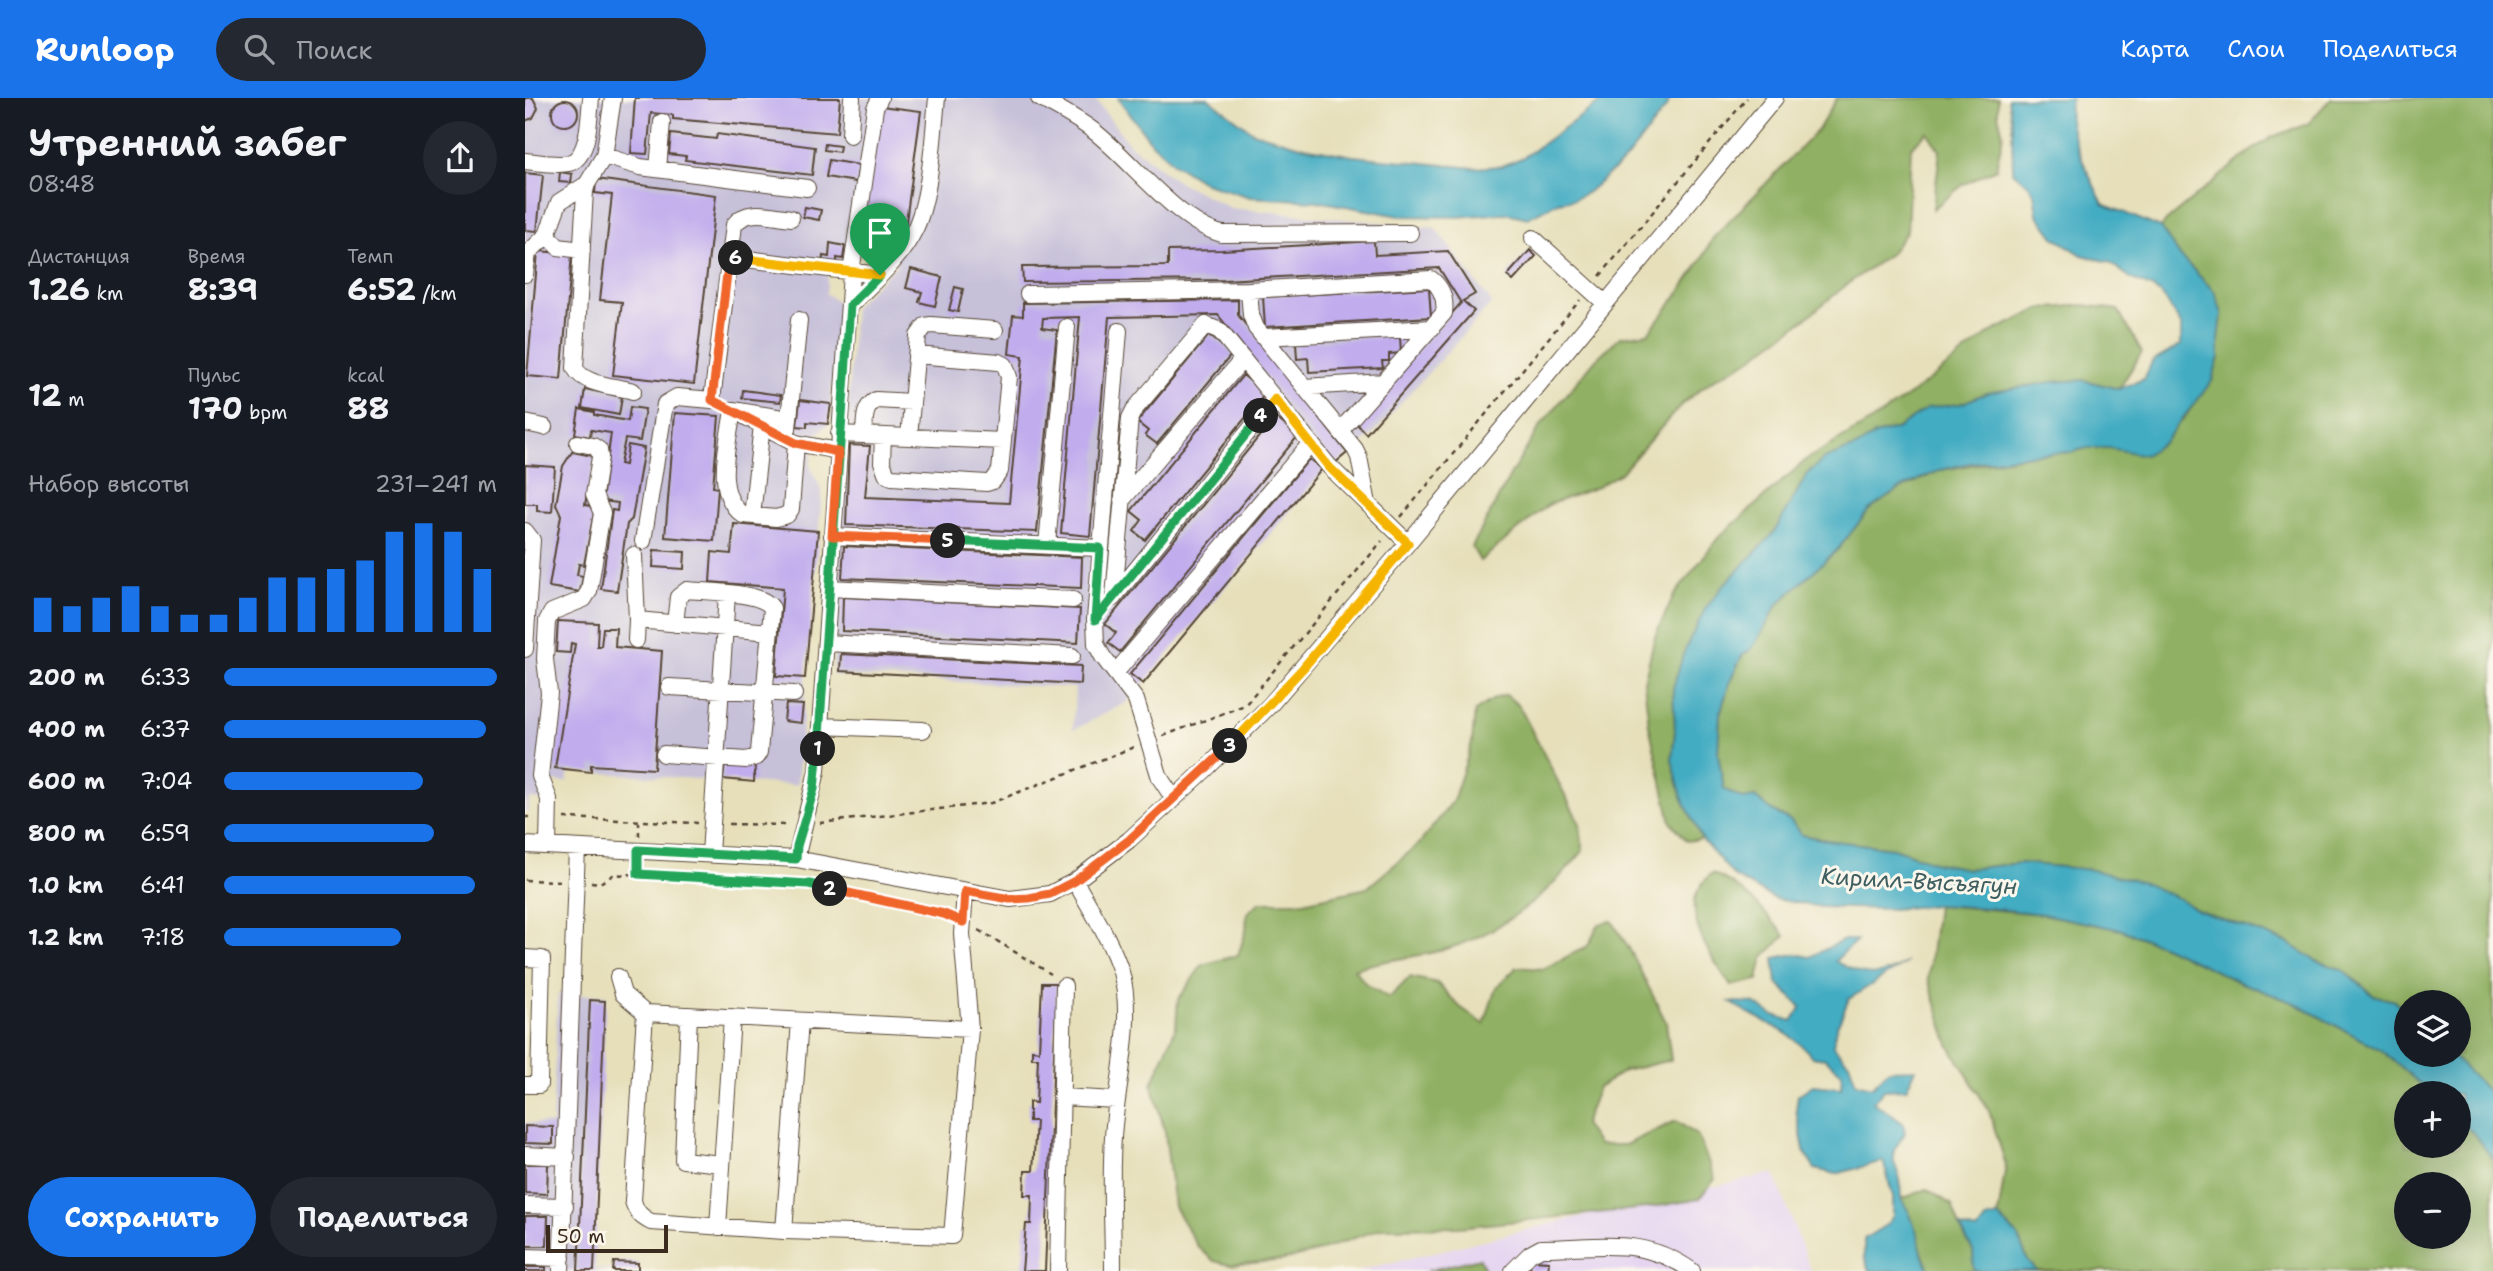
<!DOCTYPE html>
<html lang="ru">
<head>
<meta charset="utf-8">
<style>
	body { margin:0; font-family:"Shantell Sans",sans-serif; background:#242831; color:#f1f3f6; height:100vh; display:flex; flex-direction:column; font-size:26px; white-space:nowrap }
	* { box-sizing:border-box; margin:0 }
	p { font-size:23px; color:#9ea1a6 }
	.icon { flex:none; width:38px; height:38px; fill:none; stroke:currentColor; stroke-width:2; stroke-linecap:round; stroke-linejoin:round }
	.map { position:relative; flex:1; overflow:hidden }
	.drawer { display:flex; flex-direction:column; background:#171b24; width:525px }
	.drawer>* { flex:none }
	.tools { position:absolute; left:1869px; top:892px; display:grid; gap:14px }
	.tools a { display:grid; place-items:center; width:77px; height:77px; border-radius:50%; background:#171b24; box-shadow:0 7px 28px #0002; font-size:35px }
	.scale { position:absolute; left:21px; bottom:18px; width:122px; box-sizing:border-box; padding-left:7px; border:4px solid #3b2a1e; border-top:0; font-size:19px; line-height:24px; white-space:nowrap; color:#3b2a1e; -webkit-text-stroke:5px #fbf7ec; paint-order:stroke }
	.pin { position:absolute; display:grid; place-items:center; width:60px; height:60px; color:#fff; margin:-72px -30px; border-radius:50% 50% 50% 0; rotate:-45deg; box-shadow:0 0 7px #0007 }
	.pin .icon { rotate:45deg }
	.km { position:absolute; width:35px; height:35px; margin:-18px; border-radius:50%; background:#222; color:#fff; font-size:19px; line-height:35px; text-align:center }
	.round { display:grid; place-items:center; flex:none; width:74px; height:74px; border-radius:37px; background:#242831 }
	.head { display:flex; align-items:center; justify-content:space-between; height:119px; padding:0 28px }
	h1 { font-size:38px; font-weight:700; line-height:52px }
	.metrics { display:grid; grid-template-columns:repeat(3,1fr); gap:10px; height:119px; padding:7px 28px }
	.metrics div { display:grid; align-content:center }
	.metrics b { font-size:30px; font-weight:700 }
	.metrics small { font-size:19px; font-weight:400 }
	.metrics p { font-size:19px }
	.chart { height:196px; padding:14px 28px }
	.chart p { display:flex; justify-content:space-between }
	.chart svg { width:100%; height:126px; margin-top:7px; stroke:#1a73e8; stroke-width:6 }
	.primary-button { display:flex; gap:14px; margin-top:auto; padding:14px 28px }
	.primary-button a { flex:1; height:80px; border-radius:42px; background:#1a73e8; color:#fff; font-size:28px; font-weight:700; line-height:80px; text-align:center }
	.primary-button a+a { background:#242831; color:#f1f3f6 }
	ul { padding:0 28px; list-style:none; font-size:23px }
	li { display:grid; grid-template-columns:112px 84px 1fr; align-items:center; height:52px }
	li i { height:18px; border-radius:9px; background:#1a73e8 }
	header { display:flex; align-items:center; gap:42px; box-sizing:border-box; height:98px; padding:0 35px; background:#1a73e8; color:#fff }
	header strong { font-size:33px }
	nav { display:flex; gap:38px; margin-inline-start:auto; font-size:24px }
	.search { width:490px; height:63px; background:#242831; display:flex; align-items:center; gap:18px; box-sizing:border-box; padding:0 24px; border-radius:38px; color:#9ea1a6; font-size:26px }
	main { display:flex; flex:1; min-height:0 }
	.map>svg:first-child { display:block }
	.built { fill:#e4d3f1 }
	.industrial { fill:#c6c0d9 }
	.forest { fill:#90b063; stroke:#666d40; stroke-width:2; fill-rule:evenodd }
	.water { fill:#43acc2; stroke:#3f6b70; stroke-width:2 }
	.building { fill:#c1aded }
	.lines { fill:none; stroke-linecap:round; stroke-linejoin:round }
	.minor-casing { stroke:#554535; stroke-width:18 }
	.path { stroke:#554535; stroke-width:2.5; stroke-dasharray:5 5; stroke-linecap:butt }
	.minor { stroke:#fff; stroke-width:16 }
	.split-1-casing { stroke:#fff; stroke-width:14 }
	.split-2-casing { stroke:#fff; stroke-width:14 }
	.split-3-casing { stroke:#fff; stroke-width:14 }
	.split-4-casing { stroke:#fff; stroke-width:14 }
	.split-5-casing { stroke:#fff; stroke-width:14 }
	.split-6-casing { stroke:#fff; stroke-width:14 }
	.split-7-casing { stroke:#fff; stroke-width:14 }
	.split-1 { stroke:#22a559; stroke-width:9 }
	.split-2 { stroke:#22a559; stroke-width:9 }
	.split-3 { stroke:#f0652b; stroke-width:9 }
	.split-4 { stroke:#f5b400; stroke-width:9 }
	.split-5 { stroke:#22a559; stroke-width:9 }
	.split-6 { stroke:#f0652b; stroke-width:9 }
	.split-7 { stroke:#f5b400; stroke-width:9 }
	.labels { text-anchor:middle; dominant-baseline:central; stroke-width:6; stroke-linejoin:round; paint-order:stroke }
	.water-label { font-size:23px; font-style:italic; fill:#3e5e60; stroke:#fbf7ec }
</style>
</head>
<body>
<header>
<strong>Runloop</strong>
<div class="search"><svg class="icon" aria-label="search" viewBox="0 0 24 24"><circle cx="10" cy="10" r="6"/><path d="M15 15l6 6"/></svg>Поиск</div>
<nav><a>Карта</a><a>Слои</a><a>Поделиться</a></nav>
</header>
<main>
<section class="drawer">
<div class="head"><div><h1>Утренний забег</h1><p>08:48</p></div><a class="round"><svg class="icon" aria-label="share" viewBox="0 0 24 24"><path d="M12 15V3M7 8l5-5 5 5M5 13v7h14v-7"/></svg></a></div>
<div class="metrics">
<div><p>Дистанция</p><b>1.26<small> km</small></b></div>
<div><p>Время</p><b>8:39</b></div>
<div><p>Темп</p><b>6:52<small> /km</small></b></div>
</div>
<div class="metrics">
<div><b>12<small> m</small></b></div>
<div><p>Пульс</p><b>170<small> bpm</small></b></div>
<div><p>kcal</p><b>88</b></div>
</div>
<div class="chart"><p><span>Набор высоты</span>231–241 m</p>
<svg viewBox="0 0 160 44" preserveAspectRatio="none"><path d="M5 44V32M15 44V35M25 44V32M35 44V28M45 44V35M55 44V38M65 44V38M75 44V32M85 44V25M95 44V25M105 44V22M115 44V19M125 44V9M135 44V6M145 44V9M155 44V22"/></svg>
</div>
<ul>
<li><b>200 m</b>6:33<i style="width:100%"></i></li>
<li><b>400 m</b>6:37<i style="width:96%"></i></li>
<li><b>600 m</b>7:04<i style="width:73%"></i></li>
<li><b>800 m</b>6:59<i style="width:77%"></i></li>
<li><b>1.0 km</b>6:41<i style="width:92%"></i></li>
<li><b>1.2 km</b>7:18<i style="width:65%"></i></li>
</ul>
<div class="primary-button"><a>Сохранить</a><a>Поделиться</a></div>
</section>
<div class="map">
<svg width="1968" height="1173" viewBox="0 0 1968 1173">
	<rect width="100%" height="100%" fill="#fbf7ec"/>
	<filter id="ink" filterUnits="userSpaceOnUse"><feTurbulence type="fractalNoise" baseFrequency=".0143" numOctaves="2"/><feDisplacementMap in="SourceGraphic" scale="14" xChannelSelector="R" yChannelSelector="G"/><feConvolveMatrix kernelMatrix="1 2 1 2 8 2 1 2 1" color-interpolation-filters="sRGB"/></filter>
	<filter id="wash" filterUnits="userSpaceOnUse"><feTurbulence type="fractalNoise" baseFrequency=".00686" numOctaves="4" result="noise"/><feDisplacementMap in="SourceGraphic" scale="28" xChannelSelector="R" yChannelSelector="G"/><feGaussianBlur stdDeviation="1.57" result="paint"/><feColorMatrix in="noise" values="0 0 0 0 0 0 0 0 0 0 0 0 0 0 0 0 0 1.4 0 .05"/><feComposite in="paint" operator="in"/></filter>
	<g filter="url(#wash)">
		<rect width="100%" height="100%" fill="#e6dfba"/>
		<!-- built -->
		<path class="built" d="M1249,1075L1286,1173H832L1029,1125Z"/>
		<!-- industrial -->
		<path class="industrial" d="M0,0H569L605,47L649,81L705,110L910,130L967,205L846,338L810,368L799,373L602,604L548,632L550,590L308,577L329,208L372,167L359,154L320,148L318,161L313,160L312,165L304,169L301,196L316,206L303,326L291,337L285,368L297,393L272,687L44,673L42,684L20,683L18,702L4,701L3,714H0Z
			M33,896L82,897L80,903L69,1171L88,1172L89,1164L113,1165V1173H0V1025L27,1026Z"/>
		<!-- forest -->
		<path class="forest" d="M1312,0H1473V16L1478,37L1471,71L1439,86L1408,111L1415,53L1402,34L1386,50L1382,133L1365,156L1325,184L1280,221L1221,264L1186,283L1156,307L1097,374L1072,389L1023,407L955,463L947,449L986,376L1016,327L1071,261L1095,239L1123,235C1148,204 1171,175 1188,140L1293,32Z
			M1806,0H1968V998L1926,957H1934V905H1881V915L1870,903L1848,897L1818,872L1792,863L1763,845L1672,812L1655,801L1567,772L1496,765L1443,771L1412,765L1368,750L1301,742L1277,737L1266,723L1247,713L1230,699L1218,701L1199,691L1193,656L1195,616L1205,583L1217,558L1228,549L1253,506L1313,451L1344,412L1371,393L1416,372L1512,356L1547,354L1562,350H1584L1658,322L1675,296L1687,283L1694,259V241L1697,216L1690,195L1654,157L1636,130L1641,123L1723,55L1747,39L1783,26Z
			M1559,207L1593,212L1617,254L1594,291L1558,282L1527,284L1462,295L1435,306L1404,310L1373,330L1348,338L1333,348L1299,361L1283,375L1248,436L1198,488L1148,590L1150,632L1147,662L1157,699L1177,741L1162,743L1146,724L1124,627L1119,584L1130,538L1148,499L1193,440L1282,361L1343,325L1389,294L1466,234L1515,211Z
			M981,597L994,608L1055,726L1058,753C1020,799 973,838 914,853C886,860 856,862 829,871L841,886L864,900L885,879L912,885L935,909L959,926L971,890L992,869L1018,871L1034,863L1063,848L1074,826L1087,823L1105,852L1141,924L1146,962L1099,973L1073,990L1059,1026L1073,1047H1100L1151,1023L1173,1038L1190,1081L1174,1101L1122,1110L934,1129L857,1130L791,1154L759,1162L705,1167L689,1163L673,1149L649,1109L640,1034L627,986L651,929L653,902L677,867L713,857L721,833L722,815L735,804H778L842,790L894,746L928,703L947,645L950,613L969,601Z
			M1187,775C1216,786 1241,815 1260,838L1238,859L1233,882L1206,888C1190,865 1166,832 1170,802C1171,792 1180,782 1187,775Z
			M1412,807L1518,816L1597,832L1641,849L1714,884L1767,904L1855,951L1907,996H1881V1048H1934V1022L1949,1036L1968,1061V1173H1512L1503,1163L1492,1137L1473,1118L1481,1067L1464,1013L1424,947L1403,881ZM1881,1087H1934V1139H1881Z
			M1402,1091L1427,1107L1435,1129L1448,1153L1450,1173H1405C1393,1150 1390,1124 1376,1101Z
			M955,1160L960,1173H902Z"/>
		<!-- water -->
		<path class="water" d="M593,0H683L728,34L779,49L828,58L949,70L977,68L999,59L1081,0H1144L1143,7L1101,61L1063,94L1050,101L1033,104L1003,120L981,115L932,119L875,118L792,103L725,99L680,85L648,65L626,44Z
			M1483,0H1547C1535,26 1566,80 1578,106L1636,130L1654,157L1690,194L1697,216L1694,241V259L1687,283L1639,344L1620,357L1584,350H1562L1547,354L1512,356L1440,366L1416,372L1393,382L1371,393L1344,412L1313,451L1253,506L1228,549L1217,558L1205,583L1195,616L1193,656L1199,691L1218,701L1230,699L1247,713L1266,723L1277,737L1301,742L1368,750L1412,765L1443,771L1496,765L1567,772L1616,784L1655,801L1672,812L1763,845L1792,863L1818,872L1848,897L1870,903L1881,915V957H1926L1968,998V1061L1949,1036L1934,1022V996H1907L1855,951L1767,904L1714,884L1641,849L1597,832L1518,816L1462,810L1412,807L1367,811L1325,810L1297,809L1250,801L1210,779L1177,741L1157,699L1147,662L1150,632L1148,590L1159,554L1180,511L1198,488L1248,436L1283,375L1299,361L1333,348L1348,338L1373,330L1403,310L1435,306L1462,295L1527,284L1558,282L1594,291L1619,281L1627,264L1656,247V227L1640,201L1628,190L1607,181L1584,164L1557,157L1529,139L1512,116L1509,95L1503,86L1488,74L1487,27Z
			M1319,842H1332L1310,863C1340,880 1352,882 1382,864L1324,901L1311,931L1308,948L1324,965L1331,985L1347,989L1364,972L1391,971L1381,991L1359,992L1348,1004L1378,1025L1380,1035L1369,1052V1064L1375,1081L1376,1101L1384,1114L1393,1137L1398,1159L1405,1173H1344L1339,1159V1141L1361,1127L1368,1118V1099L1358,1063L1311,1076L1290,1071L1280,1056L1271,1012L1273,997L1288,987L1316,990L1317,975L1300,961L1287,959C1266,931 1233,923 1205,904L1229,905L1247,917L1267,923L1276,909L1252,885L1249,860L1271,856L1285,859Z
			M1473,1118L1492,1137L1503,1163L1512,1173H1449L1448,1153L1435,1129L1452,1133L1461,1121Z"/>
		<g id="blocks">
			<!-- building -->
			<path class="building" d="M0,0H8L13,10L8,20L0,23Z
				M110,0H315L312,35L148,21V17L126,15L122,56L106,55Z
				M27 15a13 13 0 1 1 26 0a13 13 0 1 1-26 0Z
				M356,8L396,13L380,131L340,126Z
				M146,36L191,41L192,36L290,49L287,77L160,62L161,58L144,56Z
				M300,46L315,48L314,54L299,52Z
				M304,62L334,67L331,84L301,79Z
				M35,74L47,76L46,85L34,84Z
				M0,75L18,77L12,133L0,132Z
				M71,81L191,97L169,286L88,277L97,204L75,202L87,97L70,95Z
				M280,109L296,112L294,122L278,119Z
				M849,143L850,157L923,153L950,196L938,203L949,213L841,336L831,325L936,205L914,170L699,182L498,184L497,169L643,168V153L697,152Z
				M305,145L320,148L318,161L312,160V165L297,167L298,158L304,159Z
				M1005,152L1011,158L988,183L982,178Z
				M13,153L47,156L36,281L2,278Z
				M386,171L417,179L410,208L394,204L397,194L381,190Z
				M430,189L438,191L433,214L424,212Z
				M904,190L906,219L740,229L738,199Z
				M713,202V217L822,355L810,365L693,217L584,219L565,438L536,435L555,219L518,220L517,230L532,232L512,434L321,427L324,347L345,348L340,399L484,405L498,258L484,256L488,217L498,218V205Z
				M684,237L707,256L632,346L620,337L623,333L612,324Z
				M875,239L876,255L864,256V263H857L858,270L784,274L783,260L772,261L771,245Z
				M718,277L740,296L620,442L609,433L617,422L606,413Z
				M60,291L97,299L94,317L57,310Z
				M218,292L256,297L255,304L217,300Z
				M275,302L306,306L303,326L282,324V329L272,328Z
				M105,309L120,311L115,343L100,341L95,366L100,367L103,347L119,350L107,421L102,426L92,493L76,491L87,412L92,413L93,405L77,403L86,335L66,332L65,339L50,336L54,311L69,314V317L103,323Z
				M150,315L194,318L188,389L193,390L189,443L140,439Z
				M750,319L773,338L595,554L583,545L591,535L580,526Z
				M47,354L68,358L60,407L70,409L59,467L54,466L52,477L58,478L55,494L24,489L36,417L31,406L38,368Z
				M784,361L797,371L618,586L605,576Z
				M0,367L30,369L27,414L12,413V406H0Z
				M209,426L293,433L280,580L251,578L258,490L185,484L187,454L206,456Z
				M319,448L557,459L556,490L317,480Z
				M129,452L160,454L159,471L128,469Z
				M318,499L555,511L553,545L317,533Z
				M33,523L73,525L72,548H76L78,530H91L90,549L137,553L129,671L66,667V674L30,670L50,546L46,545L45,555L31,554Z
				M316,556L556,568L555,586L315,573Z
				M261,606L278,607L276,625L259,623Z
				M200,665L230,667L229,684L198,681Z
				M517,885H532L520,1173H497L501,1126H506L507,1097H499L500,1073H508L511,1023H504V1004L511,1005L513,960H507V952L514,953Z
				M65,902L80,903L69,1173H53Z
				M0,1028L28,1029V1046L0,1045Z
				M0,1066H23L22,1096L0,1095Z
				M0,1118H23L22,1148H0Z
				M1006,1162L1024,1163L1023,1173H1005Z
				M89,1164L113,1165V1173H88Z
				M0,1169H21V1173H0Z"/>
		</g>
	</g>
	<g filter="url(#ink)">
		<use href="#blocks" fill-opacity="0" stroke="#554535" stroke-width="2"/>
		<g class="lines">
			<!-- minor casing -->
			<g class="minor-casing">
				<path id="minor" d="M88,0L79,58L115,69L282,90
					M514,0C533,10 553,21 570,34C607,63 653,125 697,136L885,135
					M325,37L327,0
					M79,58L62,86L60,93L50,270C58,287 91,288 108,293
					M0,63C13,64 32,68 44,65C65,59 64,17 66,0
					M133,71L137,24
					M22,137L33,149L57,152
					M1008,140L1080,205
					M204,159L355,177
					M0,176L3,155L22,137L34,104L62,86
					M724,192L726,217L731,230L830,351L834,359L843,406
					M503,196L724,192L906,181C917,190 921,201 919,215L815,333
					M325,207C348,184 374,163 389,133C406,100 408,38 412,0
					M594,233L570,522L571,546L578,559L611,602L635,680L649,701
					M739,239L907,230
					M779,289L859,284
					M221,319L271,345L313,353
					M264,321L208,312C204,343 187,395 218,417L251,420L262,417L266,411L271,345
					M0,325L19,329
					M263,331L274,222
					M314,336L478,343
					M339,337C340,323 338,309 351,302L387,304
					M358,338L357,364L362,377L367,379L462,385L468,383L475,373L484,279L480,267L474,264L391,257
					M384,339L393,238L400,228L406,227L470,232
					M597,402L718,261
					M227,418L237,327
					M0,433L7,442L0,551
					M307,438L575,450
					M118,443L140,306L152,299L187,302L209,127C222,109 246,118 266,120
					M522,447L542,229
					M109,457L112,522L245,534
					M304,490L548,502
					M589,498L605,320L609,312L681,227L695,233L804,368L883,445
					M588,500L750,301
					M111,542L112,522
					M301,545L547,558
					M591,574L785,346
					M144,589L269,596
					M295,628L398,632
					M139,656L221,662L231,659L234,654L247,510C237,493 182,494 162,492L153,499L150,526
					M0,747L271,761L485,801L525,796L550,783L604,742L681,671L746,606L883,445L1250,0
					M23,748L24,701L15,678L24,595L20,561L22,523L27,514L59,501L64,493L77,415L69,397L75,359L74,352L68,348L53,345
					M185,756L202,496
					M271,761L292,673L326,175L350,10L355,0
					M550,783C566,812 586,842 596,874C610,923 591,988 588,1039C585,1084 588,1128 588,1173
					M0,860L17,861L14,987H0
					M93,879L98,896L120,915L445,931
					M120,915L108,1103C111,1114 116,1119 126,1124L259,1133L427,1138L445,931L437,836L440,793
					M164,917L158,1062L197,1066
					M536,999L591,1002
					M0,1057L42,1059
					M0,1107L40,1108
					M193,1129L207,919
					M259,1133L275,923
					M0,1159L37,1160
					M36,1173L52,750
					M533,1173L539,888
					M988,1173L1005,1156L1016,1150C1073,1150 1117,1137 1167,1173"/>
			</g>
			<!-- path -->
			<path class="path" d="M1075,178L1222,0
				M876,419L1055,202
				M638,638L720,607L857,443
				M0,719H8
				M39,720L173,725
				M295,725L466,705L609,649
				M204,726L264,727
				M114,738V724
				M113,776L284,787L423,818
				M0,782L35,783
				M66,784L75,785L88,777L113,776V769
				M454,832L526,876"/>
			<!-- minor -->
			<use href="#minor" class="minor"/>
		</g>
	</g>
	<g class="lines" filter="url(#ink)">
		<!-- split-1 casing -->
		<g class="split-1-casing">
			<path id="split-1" d="M293,651L325,207L355,177"/>
		</g>
		<!-- split-2 casing -->
		<g class="split-2-casing">
			<path id="split-2" d="M293,651L289,691L272,748L271,761L113,752V776L284,786L305,791"/>
		</g>
		<!-- split-3 casing -->
		<g class="split-3-casing">
			<path id="split-3" d="M305,791L419,816L438,824L440,793L485,801L504,800L525,796L550,783L604,742L705,648"/>
		</g>
		<!-- split-4 casing -->
		<g class="split-4-casing">
			<path id="split-4" d="M705,648L778,570L883,445L804,369L750,301L736,318"/>
		</g>
		<!-- split-5 casing -->
		<g class="split-5-casing">
			<path id="split-5" d="M423,443L575,450L570,522L736,318"/>
		</g>
		<!-- split-6 casing -->
		<g class="split-6-casing">
			<path id="split-6" d="M211,160L204,159L187,302L271,345L313,354L307,438L423,443"/>
		</g>
		<!-- split-7 casing -->
		<g class="split-7-casing">
			<path id="split-7" d="M211,160L355,177"/>
		</g>
		<!-- split-1 -->
		<use href="#split-1" class="split-1"/>
		<!-- split-2 -->
		<use href="#split-2" class="split-2"/>
		<!-- split-3 -->
		<use href="#split-3" class="split-3"/>
		<!-- split-4 -->
		<use href="#split-4" class="split-4"/>
		<!-- split-5 -->
		<use href="#split-5" class="split-5"/>
		<!-- split-6 -->
		<use href="#split-6" class="split-6"/>
		<!-- split-7 -->
		<use href="#split-7" class="split-7"/>
	</g>
	<g class="labels">
		<!-- water labels -->
		<g class="water-label">
			<text transform="translate(1394 783) rotate(3)">Кирилл-Высъягун</text>
		</g>
	</g>
</svg>
<div class="tools">
<a><svg class="icon" aria-label="layers" viewBox="0 0 24 24"><path d="M12 4l9 5-9 5-9-5zM3 14l9 5 9-5"/></svg></a>
<a>+</a>
<a>−</a>
</div>
<div class="scale">50 m</div>
<div class="pin" style="left:355px;top:177px;background:#1e9e55"><svg class="icon" aria-label="arrive" viewBox="0 0 24 24"><path d="M6 21V4h12l-3 4 3 4H6"/></svg></div>
<b class="km" style="left:293px;top:651px">1</b>
<b class="km" style="left:305px;top:791px">2</b>
<b class="km" style="left:705px;top:648px">3</b>
<b class="km" style="left:736px;top:318px">4</b>
<b class="km" style="left:423px;top:443px">5</b>
<b class="km" style="left:211px;top:160px">6</b>
</div>
</main>
</body>
</html>
